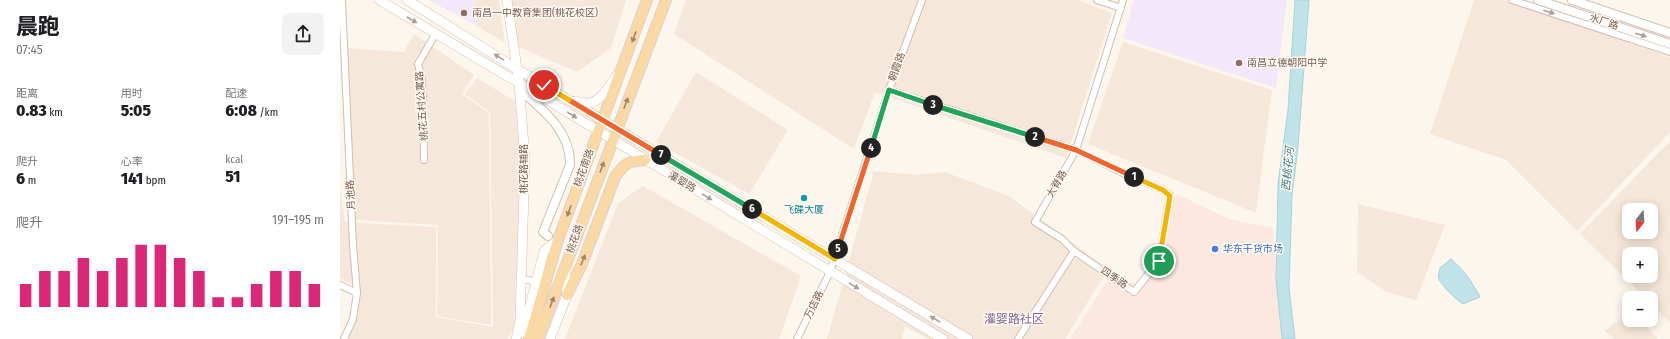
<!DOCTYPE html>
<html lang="zh">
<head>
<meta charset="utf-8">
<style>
	body { margin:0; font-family:"Fira Sans Condensed","Noto Sans SC",sans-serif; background:#f2f2f2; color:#202124; height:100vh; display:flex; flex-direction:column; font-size:15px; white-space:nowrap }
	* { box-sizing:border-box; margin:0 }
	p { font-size:13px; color:#757577 }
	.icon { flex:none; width:22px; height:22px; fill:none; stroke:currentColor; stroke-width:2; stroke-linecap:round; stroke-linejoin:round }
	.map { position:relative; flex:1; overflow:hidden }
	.side { display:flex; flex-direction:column; background:#fff; width:340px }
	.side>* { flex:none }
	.needle { width:26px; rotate:197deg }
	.controls { position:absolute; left:1282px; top:203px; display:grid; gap:8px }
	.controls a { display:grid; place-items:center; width:36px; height:36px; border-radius:8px; background:#fff; box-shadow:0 2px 10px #0003; font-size:20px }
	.pin { position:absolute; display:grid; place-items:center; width:34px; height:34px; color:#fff; margin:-17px; border:2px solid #fff; border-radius:50%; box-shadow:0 1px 4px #0007 }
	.km { position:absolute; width:20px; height:20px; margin:-10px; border-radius:50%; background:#222; color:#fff; font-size:11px; line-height:20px; text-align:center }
	.round { display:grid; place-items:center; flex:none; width:42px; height:42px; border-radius:8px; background:#f2f2f2 }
	.headline { display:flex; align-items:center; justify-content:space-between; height:68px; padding:0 16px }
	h1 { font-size:22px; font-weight:800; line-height:30px }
	.metrics { display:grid; grid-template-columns:repeat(3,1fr); gap:6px; height:68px; padding:4px 16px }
	.metrics div { display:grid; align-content:center }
	.metrics b { font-size:17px; font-weight:800 }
	.metrics small { font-size:11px; font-weight:400 }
	.metrics p { font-size:11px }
	.chart { height:112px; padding:8px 16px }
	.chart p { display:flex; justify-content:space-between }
	.chart svg { width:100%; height:72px; margin-top:4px; stroke:#db2777; stroke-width:6 }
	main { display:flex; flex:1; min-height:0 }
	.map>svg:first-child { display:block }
	.residential { fill:#f5e8da; fill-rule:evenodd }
	.commercial { fill:#fde8e0 }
	.education { fill:#f3e8fa }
	.water { fill:#bfe3e8; stroke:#a5d3da }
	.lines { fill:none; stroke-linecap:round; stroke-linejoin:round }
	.minor-casing { stroke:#d1beb0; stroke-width:8 }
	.tertiary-casing { stroke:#d1beb0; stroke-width:10 }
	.secondary-casing { stroke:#d6c0b0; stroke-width:10 }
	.primary-casing { stroke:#dad1cd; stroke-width:12 }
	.minor { stroke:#fff; stroke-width:6 }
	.tertiary { stroke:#fff; stroke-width:8 }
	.secondary { stroke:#fff; stroke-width:9 }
	.primary { stroke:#fbd9a5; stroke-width:10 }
	.oneway { fill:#af9d94 }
	.oneway2 { fill:#a18267 }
	.split-1-casing { stroke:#fff; stroke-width:8 }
	.split-2-casing { stroke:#fff; stroke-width:8 }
	.split-3-casing { stroke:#fff; stroke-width:8 }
	.split-4-casing { stroke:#fff; stroke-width:8 }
	.split-5-casing { stroke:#fff; stroke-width:8 }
	.split-6-casing { stroke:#fff; stroke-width:8 }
	.split-7-casing { stroke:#fff; stroke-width:8 }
	.split-8-casing { stroke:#fff; stroke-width:8 }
	.split-9-casing { stroke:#fff; stroke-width:8 }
	.split-1 { stroke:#f5b400; stroke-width:5 }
	.split-2 { stroke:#f0652b; stroke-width:5 }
	.split-3 { stroke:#22a559; stroke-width:5 }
	.split-4 { stroke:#22a559; stroke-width:5 }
	.split-5 { stroke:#f0652b; stroke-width:5 }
	.split-6 { stroke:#f5b400; stroke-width:5 }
	.split-7 { stroke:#22a559; stroke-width:5 }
	.split-8 { stroke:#f0652b; stroke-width:5 }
	.split-9 { stroke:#f5b400; stroke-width:5 }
	.education-dot { fill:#8d6e63; stroke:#fffaf3; stroke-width:1.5 }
	.culture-dot { fill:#0f9aa8; stroke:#fffaf3; stroke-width:1.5 }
	.shop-dot { fill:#3f7fe0; stroke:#fffaf3; stroke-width:1.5 }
	.labels { text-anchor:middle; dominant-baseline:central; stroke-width:3; stroke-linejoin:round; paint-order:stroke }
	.education-label { font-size:10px; fill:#785e54; stroke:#fffaf3; text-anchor:start }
	.street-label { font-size:10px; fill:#7a5c4d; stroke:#fffaf3 }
	.culture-label { font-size:10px; fill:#0d838f; stroke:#fffaf3 }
	.shop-label { font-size:10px; fill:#366cbe; stroke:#fffaf3; text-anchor:start }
	.water-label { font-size:11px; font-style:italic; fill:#437c86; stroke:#fffaf3 }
	.quarter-label { font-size:12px; fill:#846695; stroke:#fffaf3 }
</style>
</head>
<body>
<main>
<section class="side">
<div class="headline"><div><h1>晨跑</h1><p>07:45</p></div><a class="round"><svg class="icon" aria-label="share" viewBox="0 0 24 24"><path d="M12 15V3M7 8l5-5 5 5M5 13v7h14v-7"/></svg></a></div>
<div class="metrics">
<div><p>距离</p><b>0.83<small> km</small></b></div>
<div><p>用时</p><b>5:05</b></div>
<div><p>配速</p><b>6:08<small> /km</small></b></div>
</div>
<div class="metrics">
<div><p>爬升</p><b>6<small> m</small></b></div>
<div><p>心率</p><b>141<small> bpm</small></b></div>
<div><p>kcal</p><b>51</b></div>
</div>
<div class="chart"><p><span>爬升</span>191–195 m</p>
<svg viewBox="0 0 160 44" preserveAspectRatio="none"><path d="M5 44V30M15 44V22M25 44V22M35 44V14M45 44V22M55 44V14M65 44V6M75 44V6M85 44V14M95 44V22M105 44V38M115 44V38M125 44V30M135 44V22M145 44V22M155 44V30"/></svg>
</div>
</section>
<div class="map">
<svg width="1330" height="339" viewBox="0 0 1330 339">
	<rect width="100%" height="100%" fill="#fdf6ec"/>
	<!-- residential -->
	<path class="residential" d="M135,0H159L165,43L137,26Z
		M168,0H286L271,48L237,72L174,45Z
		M346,0H738L772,13L726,158L535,92L514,149L334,34Z
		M1134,0H1163L1330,57V132L1237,231L1166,160L1090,134Z
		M74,34L134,75L122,94L149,113L151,325L97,316L98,225L14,220L7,48L64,52Z
		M783,42L932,90L916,213L748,144Z
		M356,72L448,130L409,194L316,142Z
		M137,78L175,101L181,159L174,329L167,339H1L12,314L15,286L0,278V189L5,222L96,227V317L153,327L150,112L125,94Z
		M1330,141V323L1311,304V298H1305L1240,234ZM1289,210H1311V232H1289ZM1289,254H1311V276H1289Z
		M534,171L577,175L605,172L669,196L768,269L725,339H588L565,326L562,339H487Z
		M303,186L461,276L439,339H225L278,203Z
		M1018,204L1105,225L1076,300L1047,292L1017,272Z
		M1289,312V320H1301L1318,339H1274L1265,331Z"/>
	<!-- commercial -->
	<path class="commercial" d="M836,194L889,219L933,228L941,339H730L773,271L802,289Z"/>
	<!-- education -->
	<path class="education" d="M88,0H135L137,26Z
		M794,0H947L936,88L783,38Z"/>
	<!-- water -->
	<path class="water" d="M955,0H969L958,147L952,195L949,288L955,339H942L936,279L938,184L948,110Z
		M1111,259C1124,270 1132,282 1140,297L1123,304C1112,296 1105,289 1098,278L1100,268Z"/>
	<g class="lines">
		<!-- minor casing -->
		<g class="minor-casing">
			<path id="minor" d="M2,0L13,245L17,293L13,319L4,339
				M757,0L781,8
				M1172,0L1330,52
				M549,90L736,150L783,173L823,190L830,195L819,261L794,292L734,251
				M84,160L82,80L78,64L96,33
				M181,278L196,282
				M0,285L17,293
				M457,339L490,272L549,90L582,0
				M678,339L734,251L722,239L695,222L736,150L783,0"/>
		</g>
		<!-- tertiary casing -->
		<g class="tertiary-casing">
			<path id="tertiary" d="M1198,0L1330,44
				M1232,0L1330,33
				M180,90C203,110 231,131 230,165L203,232L208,236"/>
		</g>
		<!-- secondary casing -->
		<g class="secondary-casing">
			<path id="secondary" d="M39,0L179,83L603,339
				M67,0L177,69L628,339
				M167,0L179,83L185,159L180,321L176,339
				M235,101C240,102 244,103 249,103C261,102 270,85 276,76
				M183,333L204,251L218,240
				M210,339L227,295L225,269"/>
		</g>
		<!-- primary casing -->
		<g class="primary-casing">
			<path id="primary" d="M227,295L242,264L275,177C285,163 288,161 305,160
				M189,339L218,240L307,0
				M198,339L326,0"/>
		</g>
		<!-- minor -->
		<use href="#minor" class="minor"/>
		<!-- tertiary -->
		<use href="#tertiary" class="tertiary"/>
		<!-- secondary -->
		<use href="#secondary" class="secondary"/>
		<!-- primary -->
		<use href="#primary" class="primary"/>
	</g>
	<!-- one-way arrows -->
	<defs><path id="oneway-solid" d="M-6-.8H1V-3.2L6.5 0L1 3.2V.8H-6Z"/></defs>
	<g class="oneway">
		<use href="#oneway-solid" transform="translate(1209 12) rotate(18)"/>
		<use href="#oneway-solid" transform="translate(72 20) rotate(30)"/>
		<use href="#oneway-solid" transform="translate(1301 35) rotate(18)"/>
		<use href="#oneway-solid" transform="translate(159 57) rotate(-148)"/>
		<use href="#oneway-solid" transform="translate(232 115) rotate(32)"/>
		<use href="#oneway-solid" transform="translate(367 197) rotate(31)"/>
		<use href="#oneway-solid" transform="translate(514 286) rotate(31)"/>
		<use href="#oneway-solid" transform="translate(595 319) rotate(-149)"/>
	</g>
	<g class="oneway2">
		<use href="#oneway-solid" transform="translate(294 37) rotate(110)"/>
		<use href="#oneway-solid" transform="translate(286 103) rotate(-69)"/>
		<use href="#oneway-solid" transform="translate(262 167) rotate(-70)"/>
		<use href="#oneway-solid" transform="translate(229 211) rotate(110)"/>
		<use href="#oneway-solid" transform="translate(243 260) rotate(-68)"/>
		<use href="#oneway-solid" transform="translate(212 302) rotate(-70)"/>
	</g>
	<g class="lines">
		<!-- split-1 casing -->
		<g class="split-1-casing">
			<path id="split-1" d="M794,177L823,190L830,196L819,261"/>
		</g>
		<!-- split-2 casing -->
		<g class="split-2-casing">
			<path id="split-2" d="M695,137L736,150L794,177"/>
		</g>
		<!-- split-3 casing -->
		<g class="split-3-casing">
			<path id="split-3" d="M593,105L695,137"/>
		</g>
		<!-- split-4 casing -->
		<g class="split-4-casing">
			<path id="split-4" d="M531,148L549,90L593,105"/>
		</g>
		<!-- split-5 casing -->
		<g class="split-5-casing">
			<path id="split-5" d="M498,249L531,148"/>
		</g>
		<!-- split-6 casing -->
		<g class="split-6-casing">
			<path id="split-6" d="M412,209L495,259L498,249"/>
		</g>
		<!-- split-7 casing -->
		<g class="split-7-casing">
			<path id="split-7" d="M321,155L412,209"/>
		</g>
		<!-- split-8 casing -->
		<g class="split-8-casing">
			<path id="split-8" d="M229,100L321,155"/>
		</g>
		<!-- split-9 casing -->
		<g class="split-9-casing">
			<path id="split-9" d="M204,85L229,100"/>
		</g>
		<!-- split-1 -->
		<use href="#split-1" class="split-1"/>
		<!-- split-2 -->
		<use href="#split-2" class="split-2"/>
		<!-- split-3 -->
		<use href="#split-3" class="split-3"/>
		<!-- split-4 -->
		<use href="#split-4" class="split-4"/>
		<!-- split-5 -->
		<use href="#split-5" class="split-5"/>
		<!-- split-6 -->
		<use href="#split-6" class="split-6"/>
		<!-- split-7 -->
		<use href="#split-7" class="split-7"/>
		<!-- split-8 -->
		<use href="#split-8" class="split-8"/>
		<!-- split-9 -->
		<use href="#split-9" class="split-9"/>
	</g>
	<!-- markers -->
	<g class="education-dot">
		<circle cx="124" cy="13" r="4"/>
		<circle cx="899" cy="63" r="4"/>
	</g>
	<circle class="culture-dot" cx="464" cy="198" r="4"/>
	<circle class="shop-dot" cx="875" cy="249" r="4"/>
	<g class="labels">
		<!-- education labels -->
		<g class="education-label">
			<text x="132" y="13">南昌一中教育集团(桃花校区)</text>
			<text x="907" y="63">南昌立德朝阳中学</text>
		</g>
		<!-- street labels -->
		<g class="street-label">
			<text transform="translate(1264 22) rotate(18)">水厂路</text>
			<text transform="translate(557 67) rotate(-70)">朝霞路</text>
			<text transform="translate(82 106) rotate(-94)">桃花五村公寓路</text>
			<text transform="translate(244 168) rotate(-70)">桃花南路</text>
			<text transform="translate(184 169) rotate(-90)">桃花路辅路</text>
			<text transform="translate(342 182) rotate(31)">灌婴路</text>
			<text transform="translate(717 184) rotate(-60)">大脊路</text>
			<text transform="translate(11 195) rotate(-93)">月池路</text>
			<text transform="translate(235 239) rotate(-70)">桃花路</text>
			<text transform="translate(774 278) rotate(34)">四季路</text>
			<text transform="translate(474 305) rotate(-64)">万店路</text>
		</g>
		<!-- culture labels -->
		<g class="culture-label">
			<text x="464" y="210">飞碟大厦</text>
		</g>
		<!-- shop labels -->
		<g class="shop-label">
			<text x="883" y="249">华东干货市场</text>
		</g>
		<!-- water labels -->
		<g class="water-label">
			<text transform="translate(948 169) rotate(-85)">西桃花河</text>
		</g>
		<!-- quarter labels -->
		<g class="quarter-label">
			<text x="674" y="319">灌婴路社区</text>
		</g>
	</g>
</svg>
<div class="controls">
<a><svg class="needle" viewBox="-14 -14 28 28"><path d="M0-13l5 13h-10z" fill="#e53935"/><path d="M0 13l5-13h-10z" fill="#757577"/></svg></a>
<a>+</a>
<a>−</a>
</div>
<div class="pin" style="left:819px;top:261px;background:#1e9e55"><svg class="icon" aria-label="arrive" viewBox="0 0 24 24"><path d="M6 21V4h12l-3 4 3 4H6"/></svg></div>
<div class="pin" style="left:204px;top:85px;background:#d93025"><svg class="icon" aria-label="check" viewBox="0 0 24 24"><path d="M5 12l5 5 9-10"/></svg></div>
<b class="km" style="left:794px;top:177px">1</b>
<b class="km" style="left:695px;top:137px">2</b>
<b class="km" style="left:593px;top:105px">3</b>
<b class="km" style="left:531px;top:148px">4</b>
<b class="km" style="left:498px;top:249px">5</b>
<b class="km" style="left:412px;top:209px">6</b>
<b class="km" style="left:321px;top:155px">7</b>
</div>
</main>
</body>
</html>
